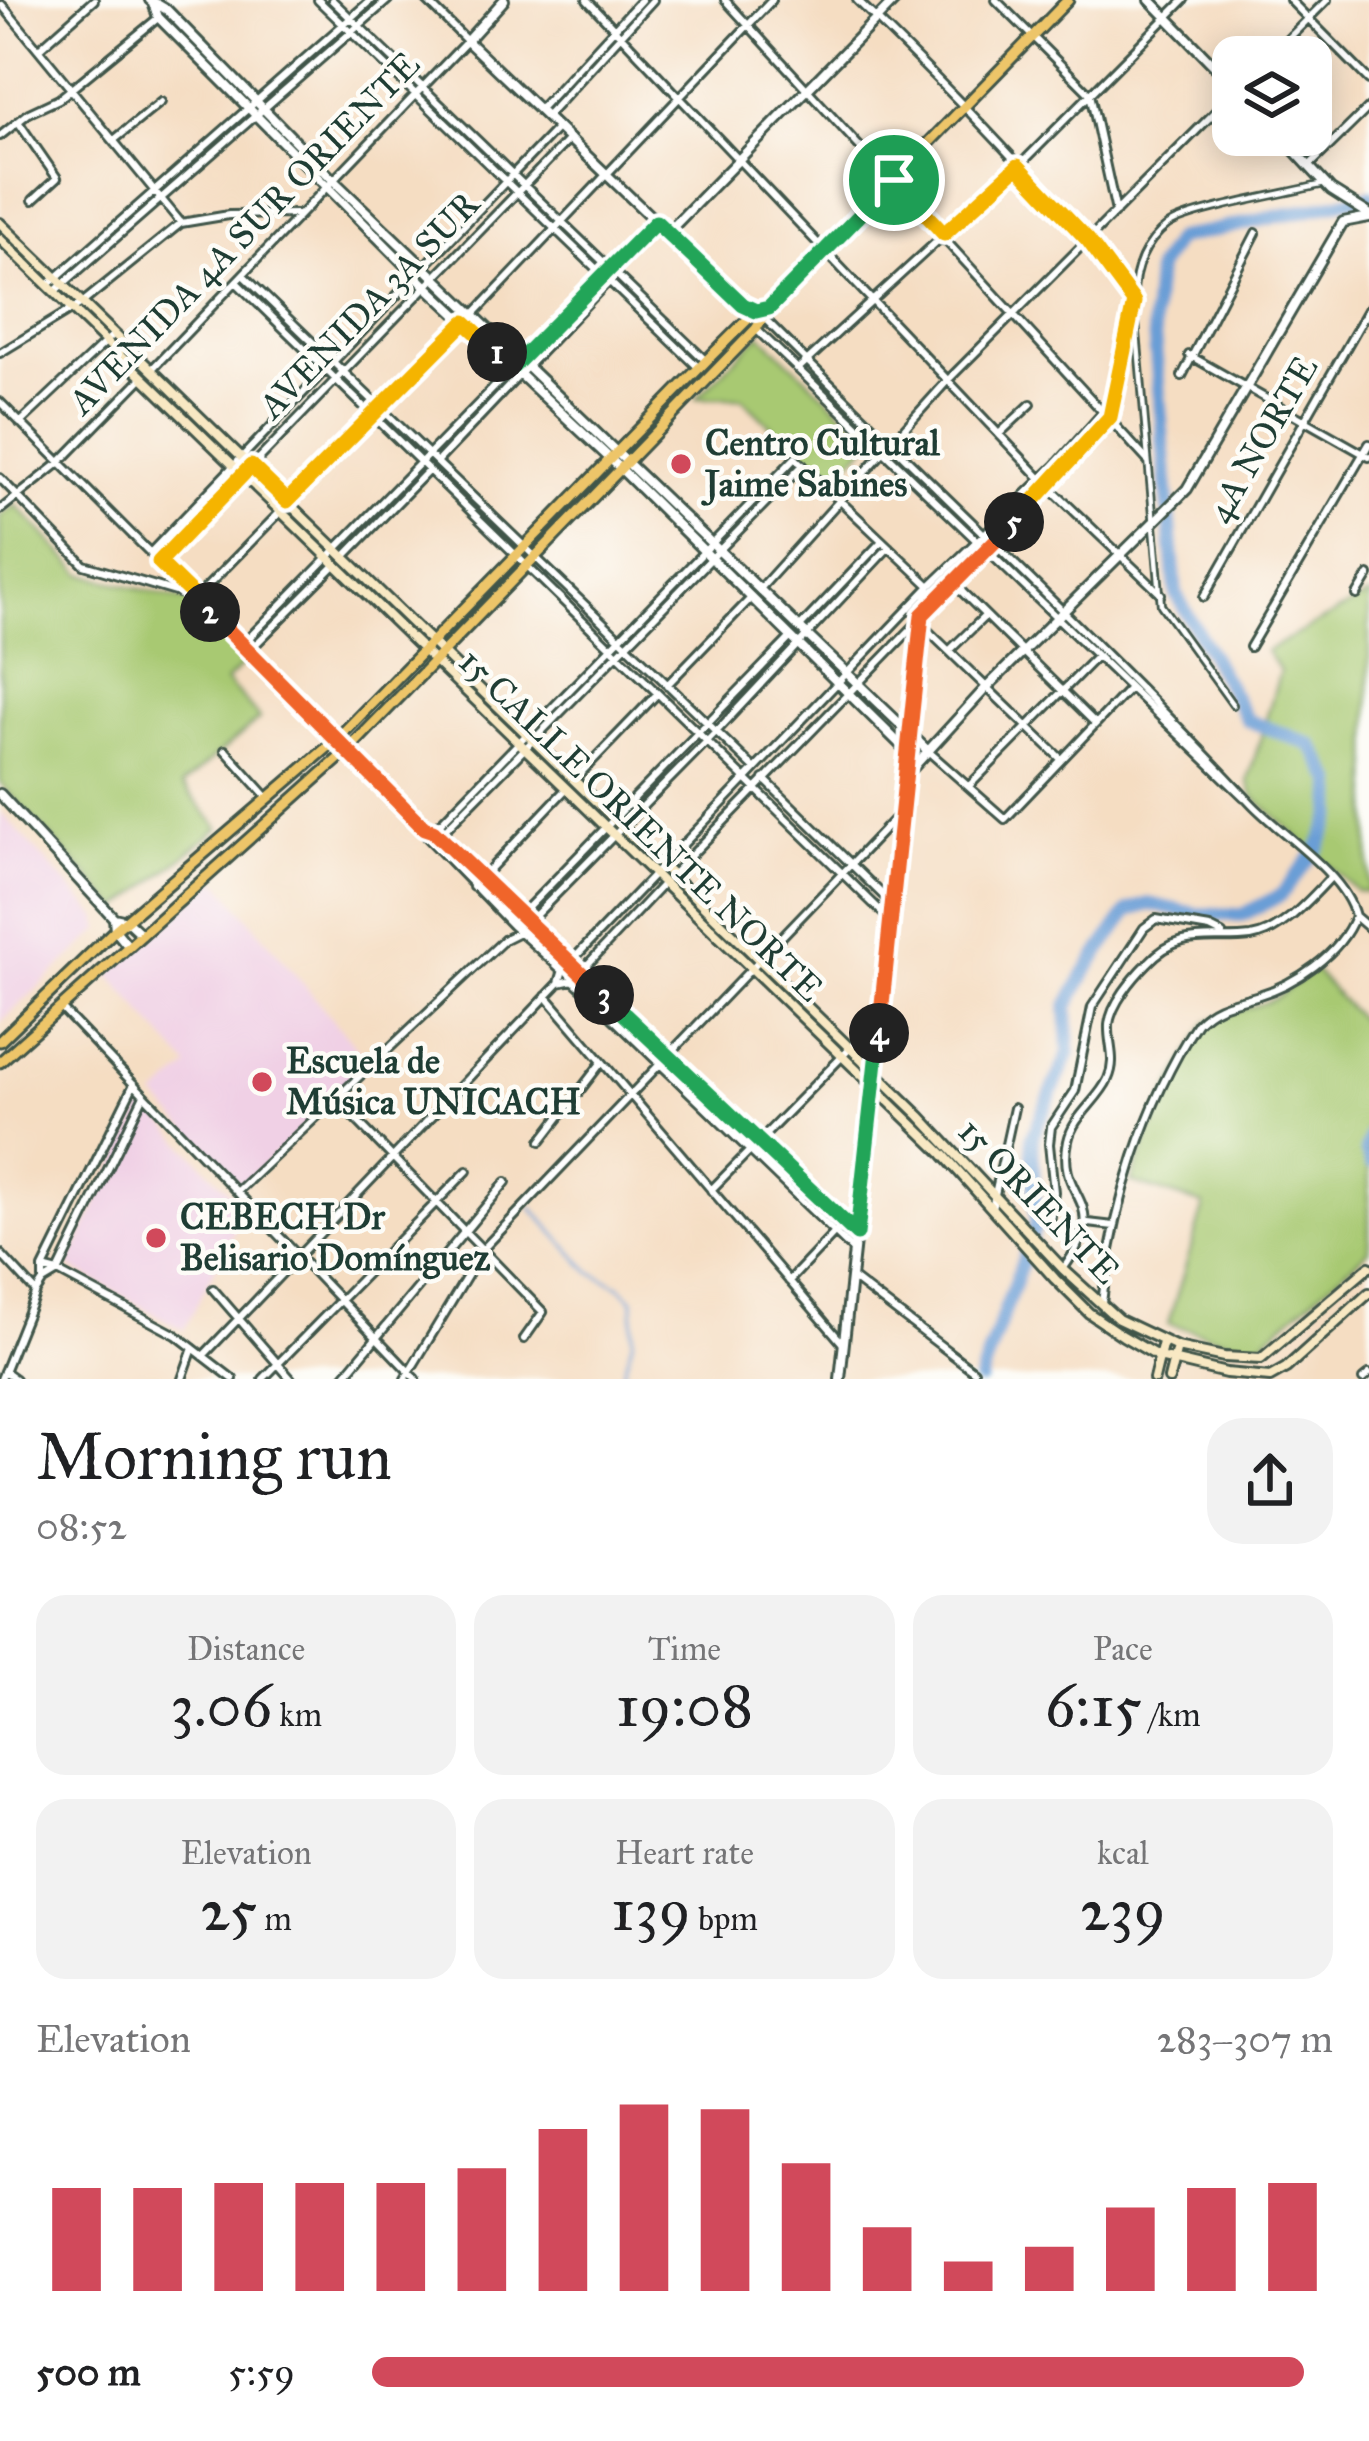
<!DOCTYPE html>
<html lang="en">
<head>
<meta charset="utf-8">
<style>
	body { margin:0; font-family:"IM FELL Great Primer",serif; background:#f2f2f2; color:#202124; height:100vh; display:flex; flex-direction:column; font-size:45px; white-space:nowrap }
	* { box-sizing:border-box; margin:0 }
	p { font-size:39px; color:#757577 }
	.icon { flex:none; width:66px; height:66px; fill:none; stroke:currentColor; stroke-width:2; stroke-linecap:round; stroke-linejoin:round }
	.map { position:relative; height:1379px; overflow:hidden }
	.sheet { display:flex; flex-direction:column; background:#fff; flex:1 }
	.sheet>* { flex:none }
	.tools { position:absolute; left:1212px; top:36px; display:grid; gap:24px }
	.tools a { display:grid; place-items:center; width:120px; height:120px; border-radius:24px; background:#fff; box-shadow:0 6px 30px #0003; font-size:60px }
	.pin { position:absolute; display:grid; place-items:center; width:102px; height:102px; color:#fff; margin:-51px; border:6px solid #fff; border-radius:50%; box-shadow:0 3px 12px #0007 }
	.km { position:absolute; width:60px; height:60px; margin:-30px; border-radius:50%; background:#222; color:#fff; font-size:33px; line-height:60px; text-align:center }
	.round { display:grid; place-items:center; flex:none; width:126px; height:126px; border-radius:36px; background:#f2f2f2 }
	.headline { display:flex; align-items:center; justify-content:space-between; height:204px; padding:0 36px }
	h1 { font-size:66px; font-weight:600; line-height:90px }
	.stats { display:grid; grid-template-columns:repeat(3,1fr); gap:18px; height:204px; padding:12px 36px }
	.stats div { display:grid; align-content:center; border-radius:30px; background:#f2f2f2; text-align:center }
	.stats b { font-size:60px; font-weight:600 }
	.stats small { font-size:33px; font-weight:400 }
	.stats p { font-size:33px }
	.chart { height:336px; padding:24px 36px }
	.chart p { display:flex; justify-content:space-between }
	.chart svg { width:100%; height:216px; margin-top:12px; stroke:#d1495b; stroke-width:6 }
	ul { padding:0 36px; list-style:none; font-size:39px }
	li { display:grid; grid-template-columns:192px 144px 1fr; align-items:center; height:90px }
	li i { height:30px; border-radius:15px; background:#d1495b }
	.map>svg:first-child { display:block }
	.built { fill:#f0d0e5 }
	.green { fill:#a8c972; stroke:#648353; stroke-width:3 }
	.lines { fill:none; stroke-linecap:round; stroke-linejoin:round }
	.stream { stroke:#6a9ed6; stroke-width:3 }
	.canal { stroke:#6a9ed6; stroke-width:8 }
	.river { stroke:#6a9ed6; stroke-width:14 }
	.pedestrian-casing { stroke:#3f5549; stroke-width:10 }
	.minor-casing { stroke:#3f5549; stroke-width:12 }
	.tertiary-casing { stroke:#3f5549; stroke-width:14 }
	.secondary-casing { stroke:#3f5549; stroke-width:14 }
	.primary-casing { stroke:#3f5549; stroke-width:15 }
	.pedestrian { stroke:#fff; stroke-width:4.5 }
	.minor { stroke:#fff; stroke-width:6 }
	.tertiary { stroke:#fff; stroke-width:8 }
	.secondary { stroke:#f8e8c3; stroke-width:8 }
	.primary { stroke:#edc569; stroke-width:9 }
	.split-1-casing { stroke:#fff; stroke-width:24 }
	.split-2-casing { stroke:#fff; stroke-width:24 }
	.split-3-casing { stroke:#fff; stroke-width:24 }
	.split-4-casing { stroke:#fff; stroke-width:24 }
	.split-5-casing { stroke:#fff; stroke-width:24 }
	.split-6-casing { stroke:#fff; stroke-width:24 }
	.split-1 { stroke:#22a559; stroke-width:15 }
	.split-2 { stroke:#f5b400; stroke-width:15 }
	.split-3 { stroke:#f0652b; stroke-width:15 }
	.split-4 { stroke:#22a559; stroke-width:15 }
	.split-5 { stroke:#f0652b; stroke-width:15 }
	.split-6 { stroke:#f5b400; stroke-width:15 }
	.poi-dot { fill:#d1495b; stroke:#fdfcf7; stroke-width:4.5 }
	.labels { text-anchor:middle; dominant-baseline:central; stroke-width:9; stroke-linejoin:round; paint-order:stroke }
	.street-label { font-size:36px; fill:#1f3d34; stroke:#fdfcf7 }
	.poi-label { font-size:36px; font-weight:bold; fill:#1f3d34; stroke:#fdfcf7; text-anchor:start }
</style>
</head>
<body>
<div class="map">
<svg width="1369" height="1379" viewBox="0 0 1369 1379">
	<rect width="100%" height="100%" fill="#fdfcf7"/>
	<filter id="ink" filterUnits="userSpaceOnUse"><feTurbulence type="fractalNoise" baseFrequency=".00833" numOctaves="2"/><feDisplacementMap in="SourceGraphic" scale="24" xChannelSelector="R" yChannelSelector="G"/><feConvolveMatrix kernelMatrix="1 2 1 2 8 2 1 2 1" color-interpolation-filters="sRGB"/></filter>
	<filter id="wash" filterUnits="userSpaceOnUse"><feTurbulence type="fractalNoise" baseFrequency=".004" numOctaves="4" result="noise"/><feDisplacementMap in="SourceGraphic" scale="48" xChannelSelector="R" yChannelSelector="G"/><feGaussianBlur stdDeviation="2.7" result="paint"/><feColorMatrix in="noise" values="0 0 0 0 0 0 0 0 0 0 0 0 0 0 0 0 0 1.4 0 .05"/><feComposite in="paint" operator="in"/></filter>
	<g filter="url(#wash)">
		<rect width="100%" height="100%" fill="#f5ddc2"/>
		<!-- built -->
		<path class="built" d="M0,811L99,919L100,930L0,1023Z
			M216,879L370,1064L241,1187L156,1097L189,1067L109,974Z
			M144,1102L245,1209L184,1330L68,1266Z"/>
		<!-- green -->
		<path class="green" d="M760,334L872,440L829,482L742,398H697Z
			M16,505L82,574L195,603L247,660L226,681L260,718L182,785L219,828L119,909L0,783V516Z
			M1369,595V892L1357,891L1253,796L1248,781L1280,671L1266,651Z
			M1314,970L1369,1030V1250L1256,1347L1168,1324L1204,1205L1131,1182L1168,1091L1207,1021L1273,1000Z"/>
		<g class="lines">
			<!-- stream -->
			<path class="stream" d="M531,1207L590,1272L621,1287L633,1300V1339L621,1379"/>
			<!-- canal -->
			<path class="canal" d="M1369,1132L1363,1150L1369,1165"/>
			<!-- river -->
			<path class="river" d="M980,1379L1036,1224L1032,1137L1069,1053L1067,1007L1085,973L1128,911L1149,904L1197,914L1242,915L1281,895L1319,847L1333,814L1334,783L1312,745L1247,720L1176,594L1153,320L1157,269L1176,239L1369,196"/>
		</g>
	</g>
	<g filter="url(#ink)">
		<g class="lines">
			<!-- pedestrian casing -->
			<g class="pedestrian-casing">
				<path id="pedestrian" d="M1134,299C1133,270 1145,242 1168,225C1188,210 1294,192 1324,184
					M1135,310L1161,605L1233,705"/>
			</g>
			<!-- minor casing -->
			<g class="minor-casing">
				<path id="minor" d="M318,0L699,368
					M332,0L706,361
					M587,0L1049,487L1161,594
					M725,0L1147,460
					M996,0L1090,94L1116,212
					M1290,0L1369,80
					M2,5L181,223
					M39,49L94,0
					M1270,57L1327,0
					M540,109L641,0
					M547,116L653,0
					M19,123L57,178L33,200
					M0,136L29,113L59,99L158,18
					M114,140L161,102
					M1309,166L1369,107
					M181,223L229,215L297,214
					M244,276L755,769
					M237,283L890,920
					M48,285L371,0
					M55,291L388,0
					M765,319C926,481 1096,637 1251,803C1282,836 1344,873 1355,916
					M756,329L1244,797
					M0,353L82,303L181,223
					M1189,355L1369,457
					M152,369L467,41L426,0
					M798,369L1019,166L1184,0
					M1182,376L1256,233
					M0,402L424,828L433,831L857,1234
					M20,423L114,334
					M999,434L1031,404
					M437,462L615,274
					M0,478L84,565L193,597
					M0,510L58,464L142,378
					M150,553L558,127
					M345,556L428,471
					M159,562L570,138
					M954,584L1095,723
					M759,590L948,380L1233,94
					M1357,595L1369,575
					M1204,597L1369,308
					M196,598L474,314L772,0
					M921,624L1061,759
					M800,627L882,541
					M243,644L656,222
					M1250,647L1369,444
					M249,651L335,565
					M949,651L985,616
					M667,685L751,598
					M225,750L269,799
					M928,751L1005,819L1129,689
					M575,779L657,694
					M764,779L892,904
					M969,786L1096,657
					M439,836L803,465
					M427,837L795,458L930,586L922,615L911,735
					M427,837L512,925L563,971
					M673,874L1049,487L1110,417L1112,407L1134,302C1052,193 955,95 857,0
					M473,887L566,789
					M1355,916L1369,928
					M512,924L791,637
					M573,980L853,1250
					M559,983L573,980L663,884
					M546,996L844,1345
					M61,1008L416,1379
					M337,1100L543,1312L524,1339
					M541,1141L601,1063
					M711,1190L877,1021
					M237,1192L505,939L519,932L716,732L889,547
					M992,1208L1014,1108
					M1050,1223L1054,1192L1049,1144L1051,1127L1075,1091L1092,1007L1144,928L1156,919L1210,928L1222,934
					M1088,1223L1114,1226
					M0,1253L36,1292
					M43,1268L58,1272L176,1335L233,1379
					M1063,1269C1115,1198 1055,1201 1068,1141C1073,1116 1098,1101 1108,1079C1117,1059 1108,1045 1109,1025C1111,1004 1133,978 1148,963C1180,928 1211,942 1251,937C1282,932 1310,899 1331,877
					M852,1278L974,1371
					M43,1281V1268L134,1084
					M789,1281L844,1223
					M213,1289L291,1379
					M1102,1303C1113,1206 1144,1105 1197,1023C1215,1004 1232,1003 1256,996C1294,985 1341,954 1355,916
					M203,1356L559,983L563,970L930,586L1056,465L1105,410L1112,407
					M4,1371L15,1379
					M1,1379L36,1292L43,1281L58,1272L144,1095
					M182,1379L193,1348
					M263,1379L467,1171
					M342,1379L506,1182
					M405,1379L484,1248L902,811
					M1363,1379L1369,1374"/>
			</g>
			<!-- tertiary casing -->
			<g class="tertiary-casing">
				<path id="tertiary" d="M150,0L167,10L333,180L928,751
					M504,0L467,41L743,305L759,313
					M1150,0L1233,85
					M153,3L158,17L425,285L619,467L918,762
					M1280,135L1331,190L1369,214
					M667,233L895,0
					M907,774L985,689L1187,489L1343,222L1369,217
					M0,794L114,918L127,921L142,935
					M114,918L115,930L129,947
					M840,1379L908,754"/>
			</g>
			<!-- secondary casing -->
			<g class="secondary-casing">
				<path id="secondary" d="M0,223L920,1116L1063,1269L1118,1319L1177,1347L1224,1357L1261,1359L1369,1267
					M0,239L943,1154L1055,1279L1089,1313L1123,1336L1159,1357L1226,1373L1270,1377L1286,1368L1369,1293
					M1154,1379L1163,1342
					M1169,1379L1177,1347"/>
			</g>
			<!-- primary casing -->
			<g class="primary-casing">
				<path id="primary" d="M0,1041L115,930L336,740L706,361L756,311L769,307
					M0,1062L347,751L756,329L769,307L1068,0"/>
			</g>
			<!-- pedestrian -->
			<use href="#pedestrian" class="pedestrian"/>
			<!-- minor -->
			<use href="#minor" class="minor"/>
			<!-- tertiary -->
			<use href="#tertiary" class="tertiary"/>
			<!-- secondary -->
			<use href="#secondary" class="secondary"/>
			<!-- primary -->
			<use href="#primary" class="primary"/>
		</g>
	</g>
	<g class="lines" filter="url(#ink)">
		<!-- split-1 casing -->
		<g class="split-1-casing">
			<path id="split-1" d="M497,352L513,367L656,222L743,305L756,311L769,308L894,180"/>
		</g>
		<!-- split-2 casing -->
		<g class="split-2-casing">
			<path id="split-2" d="M210,612L159,562L251,466L287,501L465,322L497,352"/>
		</g>
		<!-- split-3 casing -->
		<g class="split-3-casing">
			<path id="split-3" d="M210,612L424,828L433,831L604,995"/>
		</g>
		<!-- split-4 casing -->
		<g class="split-4-casing">
			<path id="split-4" d="M604,995L857,1234L879,1033"/>
		</g>
		<!-- split-5 casing -->
		<g class="split-5-casing">
			<path id="split-5" d="M879,1033L922,615L1014,522"/>
		</g>
		<!-- split-6 casing -->
		<g class="split-6-casing">
			<path id="split-6" d="M894,180L944,234L1018,166L1088,240L1134,302L1110,417L1014,522"/>
		</g>
		<!-- split-1 -->
		<use href="#split-1" class="split-1"/>
		<!-- split-2 -->
		<use href="#split-2" class="split-2"/>
		<!-- split-3 -->
		<use href="#split-3" class="split-3"/>
		<!-- split-4 -->
		<use href="#split-4" class="split-4"/>
		<!-- split-5 -->
		<use href="#split-5" class="split-5"/>
		<!-- split-6 -->
		<use href="#split-6" class="split-6"/>
	</g>
	<!-- markers -->
	<g class="poi-dot">
		<circle cx="681" cy="464" r="12"/>
		<circle cx="262" cy="1082" r="12"/>
		<circle cx="156" cy="1238" r="12"/>
	</g>
	<g class="labels">
		<!-- street labels -->
		<g class="street-label">
			<text transform="translate(244 233) rotate(-46)">AVENIDA 4A SUR ORIENTE</text>
			<text transform="translate(369 305) rotate(-46)">AVENIDA 3A SUR</text>
			<text transform="translate(1262 439) rotate(-60)">4A NORTE</text>
			<text transform="translate(641 825) rotate(44)">15 CALLE ORIENTE NORTE</text>
			<text transform="translate(1039 1201) rotate(46)">15 ORIENTE</text>
		</g>
		<!-- poi labels -->
		<g class="poi-label">
			<text x="705" y="443">Centro Cultural<tspan x="705" dy="41">Jaime Sabines</tspan></text>
			<text x="286" y="1061">Escuela de<tspan x="286" dy="41">Música UNICACH</tspan></text>
			<text x="180" y="1217">CEBECH Dr<tspan x="180" dy="41">Belisario Domínguez</tspan></text>
		</g>
	</g>
</svg>
<div class="tools">
<a><svg class="icon" aria-label="layers" viewBox="0 0 24 24"><path d="M12 4l9 5-9 5-9-5zM3 14l9 5 9-5"/></svg></a>
</div>
<div class="pin" style="left:894px;top:180px;background:#1e9e55"><svg class="icon" aria-label="arrive" viewBox="0 0 24 24"><path d="M6 21V4h12l-3 4 3 4H6"/></svg></div>
<b class="km" style="left:497px;top:352px">1</b>
<b class="km" style="left:210px;top:612px">2</b>
<b class="km" style="left:604px;top:995px">3</b>
<b class="km" style="left:879px;top:1033px">4</b>
<b class="km" style="left:1014px;top:522px">5</b>
</div>
<section class="sheet">
<div class="headline"><div><h1>Morning run</h1><p>08:52</p></div><a class="round"><svg class="icon" aria-label="share" viewBox="0 0 24 24"><path d="M12 15V3M7 8l5-5 5 5M5 13v7h14v-7"/></svg></a></div>
<div class="stats">
<div><p>Distance</p><b>3.06<small> km</small></b></div>
<div><p>Time</p><b>19:08</b></div>
<div><p>Pace</p><b>6:15<small> /km</small></b></div>
</div>
<div class="stats">
<div><p>Elevation</p><b>25<small> m</small></b></div>
<div><p>Heart rate</p><b>139<small> bpm</small></b></div>
<div><p>kcal</p><b>239</b></div>
</div>
<div class="chart"><p><span>Elevation</span>283–307 m</p>
<svg viewBox="0 0 160 44" preserveAspectRatio="none"><path d="M5 44V23M15 44V23M25 44V22M35 44V22M45 44V22M55 44V19M65 44V11M75 44V6M85 44V7M95 44V18M105 44V31M115 44V38M125 44V35M135 44V27M145 44V23M155 44V22"/></svg>
</div>
<ul>
<li><b>500 m</b>5:59<i style="width:97%"></i></li>
</ul>
</section>
</body>
</html>
